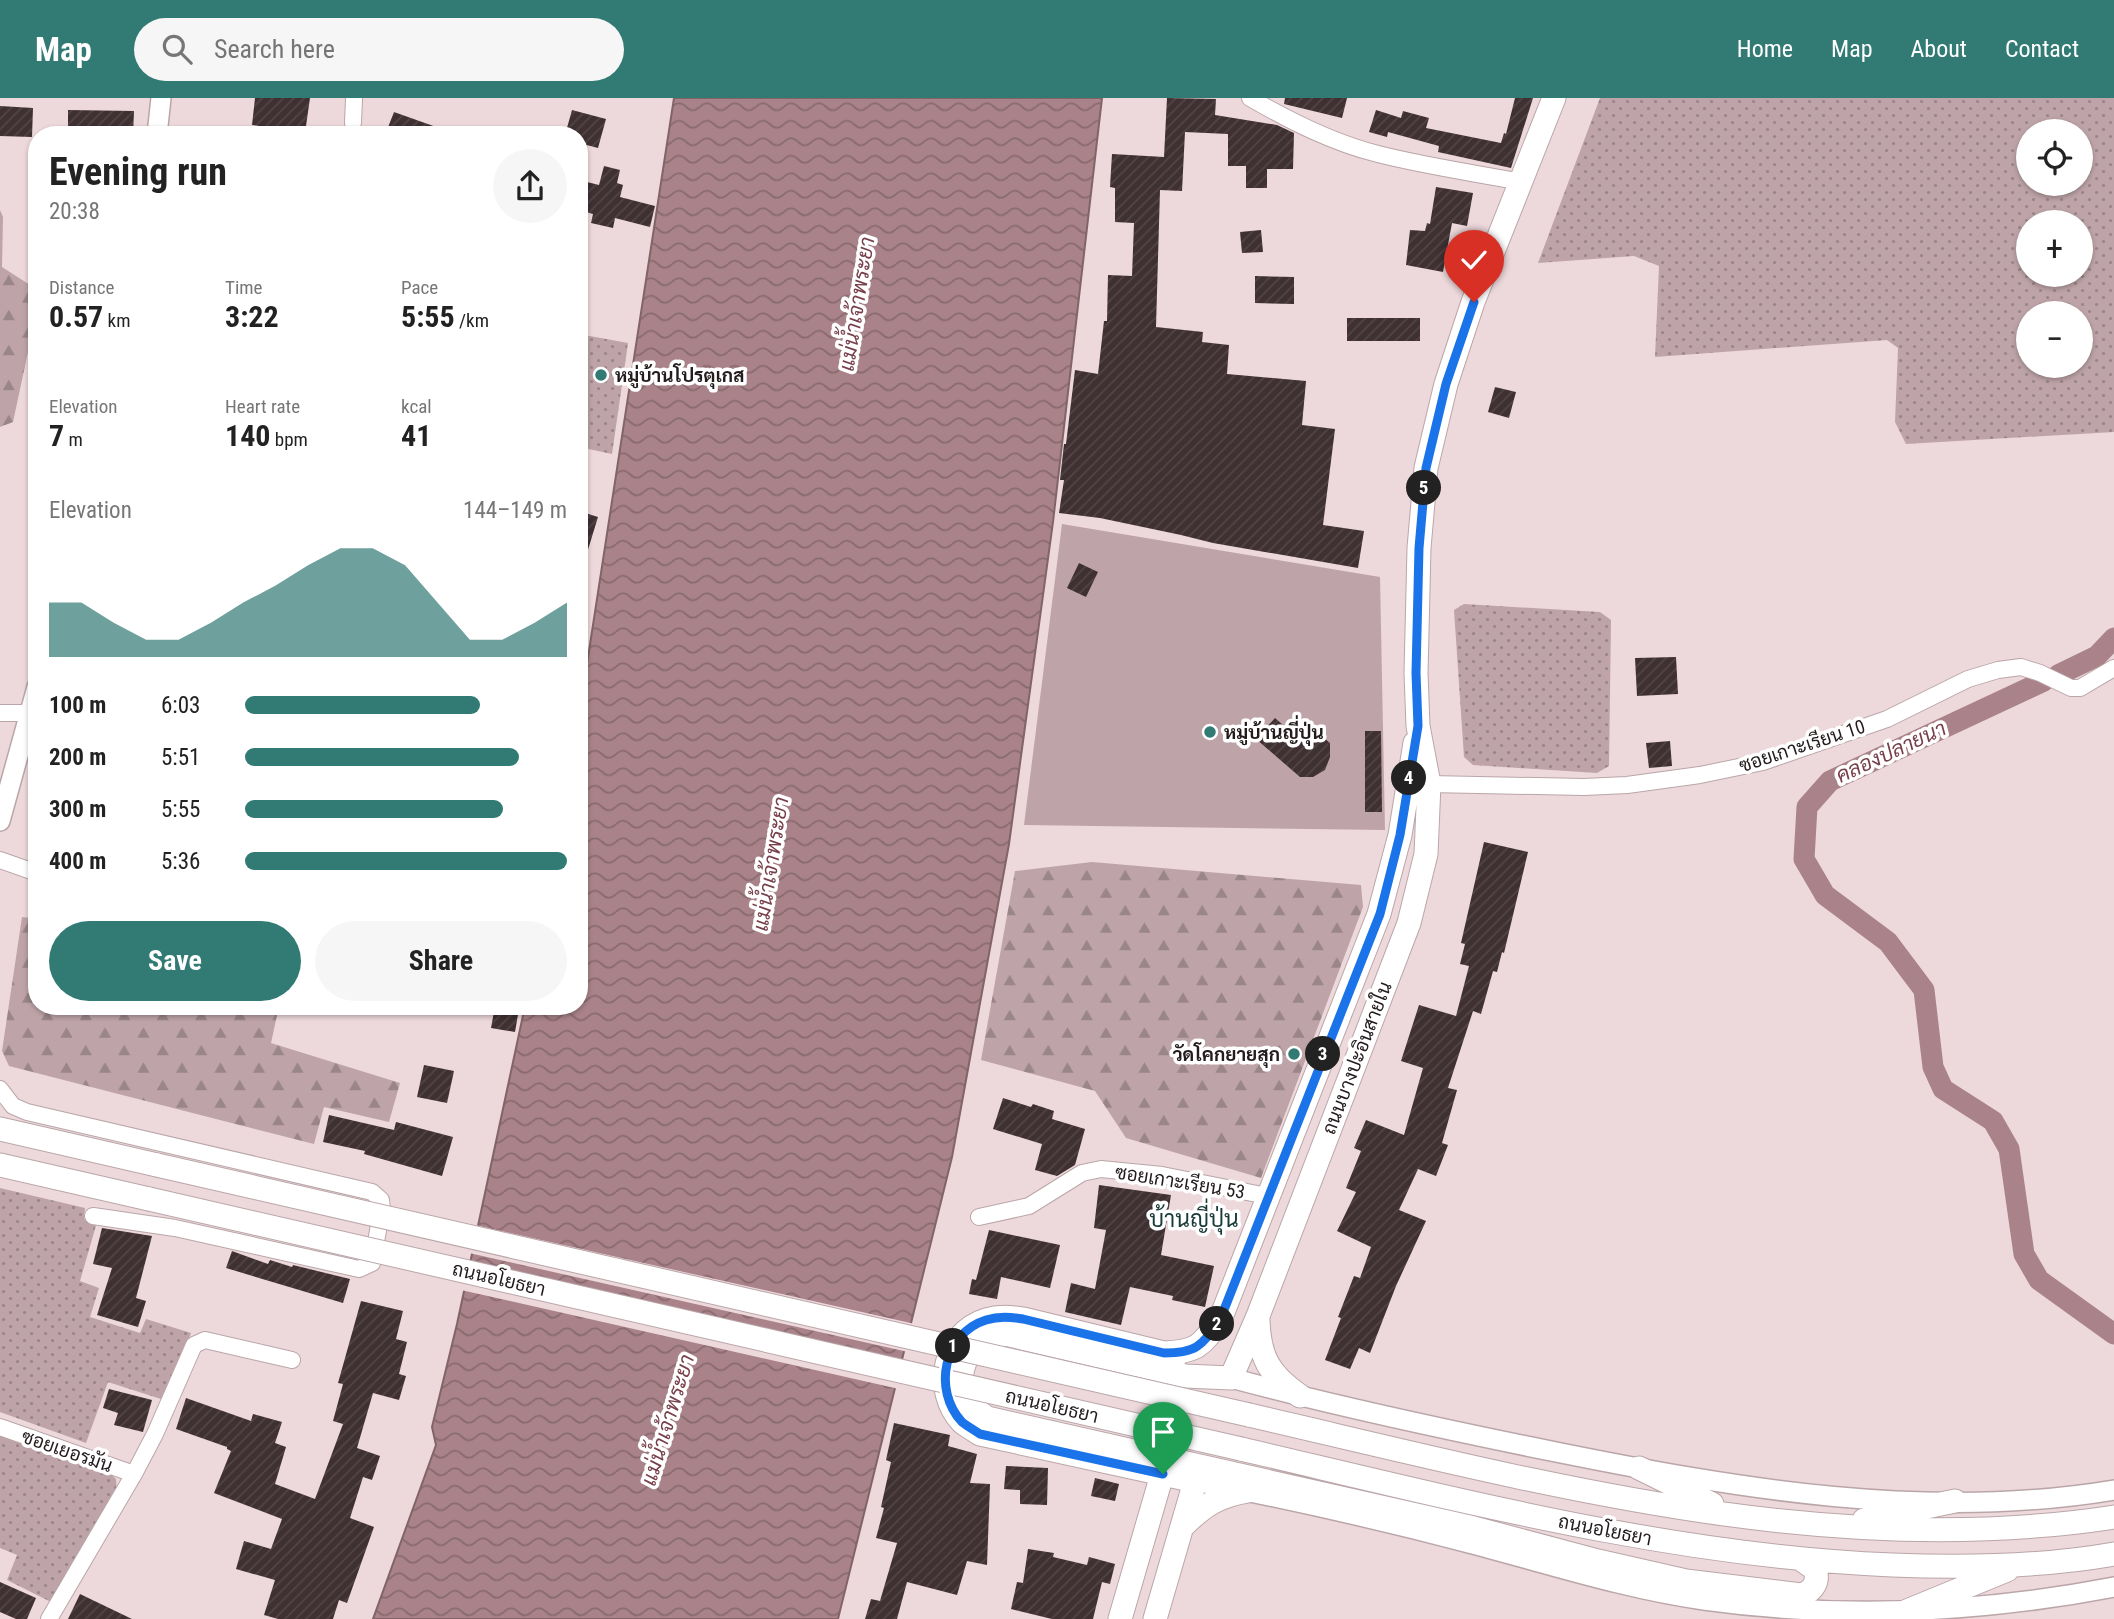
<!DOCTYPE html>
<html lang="en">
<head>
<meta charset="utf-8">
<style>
	body { margin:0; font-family:"Roboto Condensed",Sarabun,sans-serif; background:#f6f6f6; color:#222; height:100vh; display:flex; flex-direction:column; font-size:26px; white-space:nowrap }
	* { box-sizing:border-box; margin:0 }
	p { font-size:23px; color:#767676 }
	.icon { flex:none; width:38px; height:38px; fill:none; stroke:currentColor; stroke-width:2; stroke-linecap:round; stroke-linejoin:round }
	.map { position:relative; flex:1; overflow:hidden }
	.panel { position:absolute; left:28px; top:28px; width:560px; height:889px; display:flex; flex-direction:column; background:#fff; border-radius:28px; box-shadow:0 2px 5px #0004 }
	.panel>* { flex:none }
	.buttons { position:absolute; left:2016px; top:21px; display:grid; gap:14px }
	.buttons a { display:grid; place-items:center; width:77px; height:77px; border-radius:50%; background:#fff; box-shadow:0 2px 5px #0004; font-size:35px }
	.pin { position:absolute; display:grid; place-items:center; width:60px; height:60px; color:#fff; margin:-72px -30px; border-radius:50% 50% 50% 0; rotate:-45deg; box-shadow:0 0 7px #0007 }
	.pin .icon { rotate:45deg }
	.km { position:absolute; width:35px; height:35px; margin:-18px; border-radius:50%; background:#222; color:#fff; font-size:19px; line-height:35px; text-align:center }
	.round { display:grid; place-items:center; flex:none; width:74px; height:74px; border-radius:37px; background:#f6f6f6 }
	.summary { display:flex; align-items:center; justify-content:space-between; height:119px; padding:0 21px }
	h1 { font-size:38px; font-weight:700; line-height:52px }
	.figures { display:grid; grid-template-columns:repeat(3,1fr); gap:10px; height:119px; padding:7px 21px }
	.figures div { display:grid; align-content:center }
	.figures b { font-size:30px; font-weight:700 }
	.figures small { font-size:19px; font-weight:400 }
	.figures p { font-size:19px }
	.chart { height:196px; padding:14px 21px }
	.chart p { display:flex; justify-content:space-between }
	.chart svg { width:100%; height:126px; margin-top:7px; fill:#327a74; opacity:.7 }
	.action { display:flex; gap:14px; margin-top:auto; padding:14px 21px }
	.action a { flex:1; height:80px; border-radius:42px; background:#327a74; color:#fff; font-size:28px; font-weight:700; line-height:80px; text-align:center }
	.action a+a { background:#f6f6f6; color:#222 }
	ul { padding:0 21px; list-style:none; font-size:23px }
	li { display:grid; grid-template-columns:112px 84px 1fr; align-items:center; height:52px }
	li i { height:18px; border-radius:9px; background:#327a74 }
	header { display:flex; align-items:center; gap:42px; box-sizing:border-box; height:98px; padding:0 35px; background:#327a74; color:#fff }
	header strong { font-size:33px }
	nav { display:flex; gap:38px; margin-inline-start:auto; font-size:24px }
	.search { width:490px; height:63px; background:#f6f6f6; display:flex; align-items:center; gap:18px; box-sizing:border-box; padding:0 24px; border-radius:38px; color:#767676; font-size:26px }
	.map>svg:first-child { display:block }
	.grass { fill:url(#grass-dots); fill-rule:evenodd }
	.forest { fill:url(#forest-firs) }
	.green { fill:#bea4a8 }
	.water { fill:url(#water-waves); stroke:#816468; stroke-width:2 }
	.pier { fill:#edd8db }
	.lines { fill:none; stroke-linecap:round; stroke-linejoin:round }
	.canal { stroke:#a98389; stroke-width:21 }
	.building { fill:url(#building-hatch) }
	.minor-casing { stroke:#baa6a9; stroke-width:18 }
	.tertiary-casing { stroke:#baa6a9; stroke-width:22 }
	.secondary-casing { stroke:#baa6a9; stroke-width:25 }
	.minor { stroke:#fff; stroke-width:16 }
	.tertiary { stroke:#fff; stroke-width:19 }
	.secondary { stroke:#fff; stroke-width:23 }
	.secondary-bridge-casing { stroke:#baa6a9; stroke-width:25; stroke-linecap:butt }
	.secondary-bridge { stroke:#fff; stroke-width:23 }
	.route-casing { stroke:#fff; stroke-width:14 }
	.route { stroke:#1a73e8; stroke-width:9 }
	.poi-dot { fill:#327a74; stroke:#fff; stroke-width:2.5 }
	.labels { text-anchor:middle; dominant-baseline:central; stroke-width:7; stroke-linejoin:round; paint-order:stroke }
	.poi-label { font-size:19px; font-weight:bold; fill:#231b1c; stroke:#fff; text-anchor:start }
	.street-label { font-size:19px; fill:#231b1c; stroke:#fff }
	.water-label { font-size:21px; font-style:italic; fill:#773f4a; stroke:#fff }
	.quarter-label { font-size:23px; fill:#193b38; stroke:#fff }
</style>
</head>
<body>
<header>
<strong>Map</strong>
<div class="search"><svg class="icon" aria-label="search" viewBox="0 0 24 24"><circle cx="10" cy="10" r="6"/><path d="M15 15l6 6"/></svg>Search here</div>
<nav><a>Home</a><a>Map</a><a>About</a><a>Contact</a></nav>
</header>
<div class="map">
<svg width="2114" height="1521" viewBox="0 0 2114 1521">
	<defs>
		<pattern id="grass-dots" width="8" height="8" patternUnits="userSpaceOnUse" patternTransform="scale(1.75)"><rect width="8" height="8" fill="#bea4a8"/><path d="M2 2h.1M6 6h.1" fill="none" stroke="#9a8588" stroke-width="1.8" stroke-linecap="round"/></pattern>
		<pattern id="forest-firs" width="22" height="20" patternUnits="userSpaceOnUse" patternTransform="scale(1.75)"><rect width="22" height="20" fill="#bea4a8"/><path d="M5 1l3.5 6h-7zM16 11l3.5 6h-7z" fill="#9a8588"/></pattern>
		<pattern id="water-waves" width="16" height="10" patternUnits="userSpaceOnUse" patternTransform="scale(1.75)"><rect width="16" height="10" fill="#a98389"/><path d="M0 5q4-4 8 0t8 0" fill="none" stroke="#896a6f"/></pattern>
		<pattern id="building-hatch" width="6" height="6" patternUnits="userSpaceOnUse" patternTransform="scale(1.75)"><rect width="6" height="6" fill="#3f3032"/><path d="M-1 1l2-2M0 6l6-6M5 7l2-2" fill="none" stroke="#524547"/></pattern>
	</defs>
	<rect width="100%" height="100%" fill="#edd8db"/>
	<!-- grass -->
	<path class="grass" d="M1600,0H2114V334L1906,346L1895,324L1898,250L1887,242L1655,259L1659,168L1634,158L1538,165ZM2081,33V86H2028V33ZM2081,124V177H2028V124ZM2028,215H2081V268H2028Z
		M579,236L628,245L612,356L579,349Z
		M1464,506L1600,514L1611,522L1609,668L1597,675L1473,667L1464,659L1454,512Z
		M0,1090L85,1110L84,1121L97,1124L80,1183L99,1190L90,1219L140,1235L146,1221L191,1235L164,1302L108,1284L86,1345L0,1314Z
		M0,1335L105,1371L116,1381L117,1396L51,1504L7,1482L17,1457L0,1450Z"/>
	<!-- forest -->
	<path class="forest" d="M0,112L3,119L2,169L30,187L37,212L13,324L0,329Z
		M1092,764L1361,787L1363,809L1261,1080L1126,1040L1095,993L981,962L1015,773Z
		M22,819L37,821V908H279L271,945L400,985L389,1024L324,1009L314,1046L9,968L2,953Z"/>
	<!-- green -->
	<path class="green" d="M1062,426L1380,479L1385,732L1024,727Z"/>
	<!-- water -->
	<path class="water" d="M674,0H1102L1053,424L1009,746L952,1059L838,1521H373L436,1347L432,1329L457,1226L525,908H579V618Z"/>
	<!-- pier -->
	<path class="pier" d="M475,1127L915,1226L908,1254L469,1155Z
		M467,1164L906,1263L899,1291L461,1192Z"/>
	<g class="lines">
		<!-- canal -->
		<path class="canal" d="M2058,577L2097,558L2114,540
			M2044,583L1830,683L1807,709L1804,761L1825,797L1888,844L1924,892L1933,969L1943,991L1993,1023L2009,1051L2024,1156L2039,1182L2114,1236"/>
	</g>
	<!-- building -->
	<path class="building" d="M255,0H310L305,35L252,27Z
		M1167,0L1216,1L1215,17L1277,27L1294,35L1293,71H1267V90H1246V68H1228V36L1185,34L1182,93L1160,92L1156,229L1203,234L1202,244L1229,247L1227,276L1306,283L1302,327L1335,331L1323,427L1364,433L1358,470L1213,445L1181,437L1100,420L1059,415L1064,382H1060L1064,346H1066L1075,272L1098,276L1104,223H1107L1108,177L1132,178L1134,125L1115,124V90L1110,89L1112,56L1164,59Z
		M1285,0H1347L1342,20L1284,6Z
		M1515,0H1533L1511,70L1438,54L1439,48L1388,34L1387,39L1369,34L1376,12L1401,20L1403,13L1429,20L1426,30L1501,45L1504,35L1506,36Z
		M0,8L33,10L32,39L0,38Z
		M68,12L134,13L133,37H68Z
		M572,12L606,21L598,50L579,45V37H565Z
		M394,14L453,35L452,37H385Z
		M604,68L620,72L617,85L623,87L620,99L655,108L650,129L615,120L613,130L591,125L593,116L579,112V82L599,87Z
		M1436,89L1473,95L1467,128L1452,125L1443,174L1406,167L1410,132L1425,133L1427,125L1430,126Z
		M1261,132L1263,154L1242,155L1240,134Z
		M1255,178L1294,179V206L1255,205Z
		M1347,220H1420V243H1347Z
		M1495,289L1516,294L1509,320L1488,314Z
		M579,413L598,419L583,468H579Z
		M1079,465L1098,474L1086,499L1067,490Z
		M1676,559L1678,596L1637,598L1635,560Z
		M1275,620L1300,642L1312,630L1330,645V659L1325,672L1313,679H1300L1256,641Z
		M1365,633H1381L1382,714H1365Z
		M1670,643L1672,668L1649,670L1646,645Z
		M1484,744L1528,754L1504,855L1502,854L1497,874L1493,873L1481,916L1473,913L1448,990L1457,992L1442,1045L1448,1047L1436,1078L1418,1071L1399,1112L1426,1123L1396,1188L1370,1255L1359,1250L1350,1271L1325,1262L1341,1220L1338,1219L1354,1178L1360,1180L1371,1149L1337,1133L1356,1094L1346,1090L1361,1053L1354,1050L1366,1022L1404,1037L1423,970L1401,963L1419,907L1456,918L1469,868L1460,866L1465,846L1461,845Z
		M495,908L519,911L515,934L491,930Z
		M424,967L454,973L447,1005L417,999Z
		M1003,1000L1031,1009L1033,1006L1054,1013L1052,1021L1085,1031L1075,1067L1057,1078L1035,1072L1042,1046L993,1031Z
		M329,1017L394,1032L396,1024L453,1039L442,1078L364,1056L365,1053L323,1044Z
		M1099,1087L1171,1097L1161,1157L1214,1168L1205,1209L1172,1202L1173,1198L1130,1189L1121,1227L1065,1214L1071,1185L1095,1191L1106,1132L1094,1130Z
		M102,1130L152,1138L136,1200L146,1203L138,1229L97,1217L112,1170L93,1166Z
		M989,1132L1060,1147L1050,1190L1001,1179L997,1201L969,1196L972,1181L976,1182Z
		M232,1153L268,1166L270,1162L292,1169L293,1167L350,1181L343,1205L226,1170Z
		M361,1203L403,1213L396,1241L407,1244L399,1276L406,1278L399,1302L373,1295L357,1350L380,1358L372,1382L363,1379L350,1420L374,1429L347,1505L339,1502L333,1521H278L264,1517L275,1482L236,1471L244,1443L271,1451L282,1421L214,1395L231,1353L227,1351V1349L176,1331L186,1300L251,1323L253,1316L282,1324L275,1345L286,1349L275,1386L315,1401L343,1326L333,1323L343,1286L338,1285Z
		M109,1291L152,1302L143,1334L114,1327L118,1315L103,1310Z
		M894,1325L950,1337L948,1348L977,1356L970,1385L990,1386L987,1467L967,1463L957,1497L907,1484L897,1521H865L871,1501L880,1503L897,1445L876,1440L884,1410L881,1409L891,1364L886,1362Z
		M1006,1368L1048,1370L1047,1407L1020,1406V1392L1004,1391Z
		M1095,1380L1119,1386L1115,1403L1091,1398Z
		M1028,1451L1054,1455L1053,1459L1087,1467L1089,1459L1115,1466L1110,1486L1102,1484L1093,1521H1052L1011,1511L1017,1484L1023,1485Z
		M0,1484L36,1500L27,1521H16L0,1514Z
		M80,1496L132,1521H68Z"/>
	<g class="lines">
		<!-- minor casing -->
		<g class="minor-casing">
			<path id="minor" d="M1250,0C1290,23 1333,45 1378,56C1425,68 1474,75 1522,84
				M353,25L354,0
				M0,615H30
				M1429,686L1584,689L1627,687L1700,677L1763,664L1887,621L1968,581L1998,572L2021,569L2040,575L2071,590H2080L2114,570
				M0,762L37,775
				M0,991L13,1008L27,1014L372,1094L381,1102L382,1111L372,1165L359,1171L175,1130L93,1118
				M979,1119L1029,1108L1082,1075L1101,1071L1162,1077L1267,1098
				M0,1329L134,1376
				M49,1521L134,1376L155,1336L194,1247L205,1242L292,1262"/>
		</g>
		<!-- tertiary casing -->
		<g class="tertiary-casing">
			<path id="tertiary" d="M157,37L161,0
				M0,723L37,589
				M1231,1280C1338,1309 1447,1332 1556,1354C1739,1391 1928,1423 2114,1392
				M1195,1383C1288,1401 1382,1422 1473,1446C1549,1466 1626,1491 1704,1502C1840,1521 1979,1515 2114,1489"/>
		</g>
		<!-- secondary casing -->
		<g class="secondary-casing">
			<path id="secondary" d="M0,1031L157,1067
				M0,1067L149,1101
				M1258,1221C1259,1259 1269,1277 1300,1298
				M1164,1255C1197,1254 1201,1248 1220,1222L1379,816L1400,737L1415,645
				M1176,1258L1023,1221C1010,1219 999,1218 986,1222C944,1235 932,1292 962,1324C967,1328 974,1332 980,1336L1195,1383
				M1231,1280L1258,1218L1409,825L1426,756L1429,686L1418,628L1416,575L1419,450L1426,370L1446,286L1473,204L1554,0
				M1231,1280L1185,1278L1005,1236C957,1245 946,1293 987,1320L1474,1430L1598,1463L1686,1483L1801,1497C1814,1493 1819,1483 1815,1471L1802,1462
				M1249,1317C1531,1382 1823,1464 2114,1419
				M1241,1351C1456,1401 1670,1458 1892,1467C1966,1470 2041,1469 2114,1456
				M1639,1370L1712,1406
				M1864,1422L1955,1403
				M1182,1429C1204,1407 1218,1398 1248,1393
				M1907,1513L2007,1472
				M1120,1521L1166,1363
				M1155,1521L1199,1370"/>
		</g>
		<!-- minor -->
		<use href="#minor" class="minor"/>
		<!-- tertiary -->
		<use href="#tertiary" class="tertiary"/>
		<!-- secondary -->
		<use href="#secondary" class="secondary"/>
		<!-- secondary-bridge casing -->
		<g class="secondary-bridge-casing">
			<path id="secondary-bridge" d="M157,1067L1249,1317
				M149,1101L1241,1351"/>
		</g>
		<!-- secondary-bridge -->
		<use href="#secondary-bridge" class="secondary-bridge"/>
	</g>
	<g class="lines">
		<!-- route casing -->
		<g class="route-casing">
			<path id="route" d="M1163,1376L980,1336C974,1332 967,1328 962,1324C932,1292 944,1235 986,1222C999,1218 1010,1219 1023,1221L1164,1255C1197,1255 1201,1248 1220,1222L1380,816L1400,737L1418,628L1416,575L1419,450L1426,370L1446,286L1474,204"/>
		</g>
		<!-- route -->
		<use href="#route" class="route"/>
	</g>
	<!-- markers -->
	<g class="poi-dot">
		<circle cx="601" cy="277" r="7"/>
		<circle cx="1210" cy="634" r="7"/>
		<circle cx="1294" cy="956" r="7"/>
	</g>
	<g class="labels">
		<!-- poi labels -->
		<g class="poi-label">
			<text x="615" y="277">หมู่บ้านโปรตุเกส</text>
			<text x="1224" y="634">หมู่บ้านญี่ปุ่น</text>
			<text x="1280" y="956" text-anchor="end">วัดโคกยายสุก</text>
		</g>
		<!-- street labels -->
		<g class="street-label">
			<text transform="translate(1802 648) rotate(-18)">ซอยเกาะเรียน 10</text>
			<text transform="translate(1357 960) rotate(-69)">ถนนบางปะอินสายใน</text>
			<text transform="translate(1180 1084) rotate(9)">ซอยเกาะเรียน 53</text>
			<text transform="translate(499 1181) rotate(13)">ถนนอโยธยา</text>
			<text transform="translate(1052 1308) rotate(13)">ถนนอโยธยา</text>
			<text transform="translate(67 1353) rotate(19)">ซอยเยอรมัน</text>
			<text transform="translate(1605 1432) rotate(11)">ถนนอโยธยา</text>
		</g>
		<!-- water labels -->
		<g class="water-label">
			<text transform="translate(857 206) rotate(-81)">แม่น้ำเจ้าพระยา</text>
			<text transform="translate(1891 654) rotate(-25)">คลองปลายนา</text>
			<text transform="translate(771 766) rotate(-81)">แม่น้ำเจ้าพระยา</text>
			<text transform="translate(668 1322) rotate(-73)">แม่น้ำเจ้าพระยา</text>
		</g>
		<!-- quarter labels -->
		<g class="quarter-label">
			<text x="1194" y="1121">บ้านญี่ปุ่น</text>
		</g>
	</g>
</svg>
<div class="buttons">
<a><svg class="icon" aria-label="locate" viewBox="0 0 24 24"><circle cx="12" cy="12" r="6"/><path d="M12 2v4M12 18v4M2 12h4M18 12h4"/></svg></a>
<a>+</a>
<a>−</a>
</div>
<div class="pin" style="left:1163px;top:1376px;background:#1e9e55"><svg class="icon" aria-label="arrive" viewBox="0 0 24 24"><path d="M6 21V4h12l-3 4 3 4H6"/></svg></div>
<div class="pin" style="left:1474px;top:204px;background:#d93025"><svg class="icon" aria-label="check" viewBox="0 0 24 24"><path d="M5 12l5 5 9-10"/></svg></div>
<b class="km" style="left:953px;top:1248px">1</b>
<b class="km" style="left:1217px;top:1226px">2</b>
<b class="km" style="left:1323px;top:956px">3</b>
<b class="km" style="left:1409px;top:680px">4</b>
<b class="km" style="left:1424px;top:390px">5</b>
<section class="panel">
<div class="summary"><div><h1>Evening run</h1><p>20:38</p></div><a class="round"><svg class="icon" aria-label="share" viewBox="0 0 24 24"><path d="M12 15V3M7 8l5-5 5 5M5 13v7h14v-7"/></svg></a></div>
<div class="figures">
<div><p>Distance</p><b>0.57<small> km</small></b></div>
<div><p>Time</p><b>3:22</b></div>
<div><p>Pace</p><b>5:55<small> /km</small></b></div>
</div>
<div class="figures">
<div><p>Elevation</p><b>7<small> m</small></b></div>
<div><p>Heart rate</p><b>140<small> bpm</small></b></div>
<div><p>kcal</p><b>41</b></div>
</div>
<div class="chart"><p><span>Elevation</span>144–149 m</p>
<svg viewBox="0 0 160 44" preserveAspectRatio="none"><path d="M0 44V25L10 25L20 32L30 38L40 38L50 32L60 25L70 19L80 12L90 6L100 6L110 12L120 25L130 38L140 38L150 32L160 25V44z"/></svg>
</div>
<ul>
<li><b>100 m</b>6:03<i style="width:73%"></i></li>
<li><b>200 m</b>5:51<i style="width:85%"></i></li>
<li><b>300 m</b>5:55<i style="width:80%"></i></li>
<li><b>400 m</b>5:36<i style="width:100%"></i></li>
</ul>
<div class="action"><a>Save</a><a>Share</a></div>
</section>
</div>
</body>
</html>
